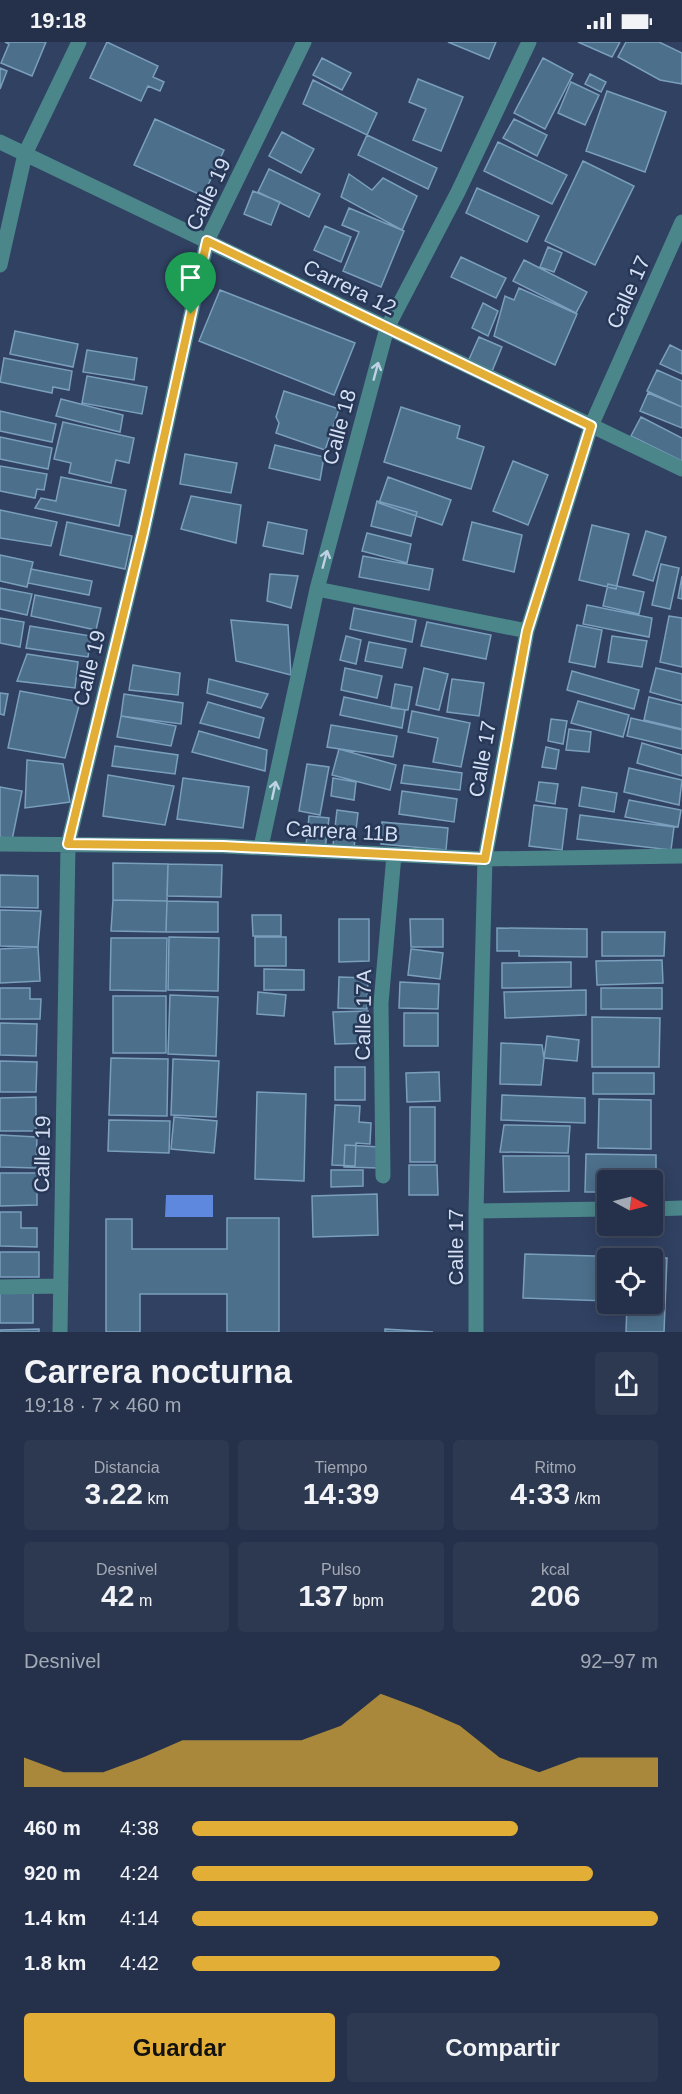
<!DOCTYPE html>
<html lang="es">
<head>
<meta charset="utf-8">
<style>
	body { margin:0; font-family:Arial,sans-serif; background:#2d3951; color:#f1f3f6; height:100vh; display:flex; flex-direction:column; font-size:22px; white-space:nowrap }
	* { box-sizing:border-box; margin:0 }
	p { font-size:20px; color:#a3a9b5 }
	.icon { flex:none; width:33px; height:33px; fill:none; stroke:currentColor; stroke-width:2; stroke-linecap:round; stroke-linejoin:round }
	.map { position:relative; height:1290px; overflow:hidden }
	.drawer { display:flex; flex-direction:column; background:#25314a; flex:1 }
	.drawer>* { flex:none }
	.needle { width:39px; rotate:97deg }
	.fabs { position:absolute; left:597px; top:1128px; display:grid; gap:12px }
	.fabs a { display:grid; place-items:center; width:66px; height:66px; border-radius:6px; background:#25314a; box-shadow:0 3px 15px #0003,0 0 0 2px #424c62; font-size:30px }
	.pin { position:absolute; display:grid; place-items:center; width:51px; height:51px; color:#fff; margin:-62px -26px; border-radius:50% 50% 50% 0; rotate:-45deg; box-shadow:0 0 6px #0007 }
	.pin .icon { rotate:45deg }
	.round { display:grid; place-items:center; flex:none; width:63px; height:63px; border-radius:6px; background:#2d3951 }
	.head { display:flex; align-items:center; justify-content:space-between; height:102px; padding:0 24px }
	h1 { font-size:33px; font-weight:700; line-height:45px }
	.metrics { display:grid; grid-template-columns:repeat(3,1fr); gap:9px; height:102px; padding:6px 24px }
	.metrics div { display:grid; align-content:center; border-radius:6px; background:#2d3951; text-align:center }
	.metrics b { font-size:30px; font-weight:700 }
	.metrics small { font-size:16px; font-weight:400 }
	.metrics p { font-size:16px }
	.chart { height:168px; padding:12px 24px }
	.chart p { display:flex; justify-content:space-between }
	.chart svg { width:100%; height:108px; margin-top:6px; fill:#e3ae35; opacity:.7 }
	.button { display:flex; gap:12px; margin-top:auto; padding:12px 24px }
	.button a { flex:1; height:69px; border-radius:6px; background:#e3ae35; color:#111; font-size:24px; font-weight:700; line-height:69px; text-align:center }
	.button a+a { background:#2d3951; color:#f1f3f6 }
	ul { padding:0 24px; list-style:none; font-size:20px }
	li { display:grid; grid-template-columns:96px 72px 1fr; align-items:center; height:45px }
	li i { height:15px; border-radius:8px; background:#e3ae35 }
	.status { display:flex; justify-content:space-between; align-items:center; height:42px; padding:0 30px; background:#25314a; direction:ltr }
	.status svg { height:16px; fill:currentColor }
	.map>svg:first-child { display:block }
	.water { fill:#5e88de }
	.building { fill:#4c6f8b; stroke:#7a9fbd; stroke-width:1.5 }
	.lines { fill:none; stroke-linecap:round; stroke-linejoin:round }
	.minor { stroke:#4b868b; stroke-width:15 }
	.oneway { stroke:#bfd2e3 }
	.route-casing { stroke:#fff; stroke-width:12 }
	.route { stroke:#e3ae35; stroke-width:8 }
	.labels { text-anchor:middle; dominant-baseline:central; stroke-width:5; stroke-linejoin:round; paint-order:stroke }
	.street-label { font-size:21px; fill:#d4dff3; stroke:#273756 }
</style>
</head>
<body>
<div class="status"><b>19:18</b><svg viewBox="0 0 49 12"><path d="M0 12V9h3v3zM5 12V6h3v6zM10 12V3h3v9zM15 12V0h3v12zM26 1h20v11H26zM47 4h2v5h-2z"/></svg></div>
<div class="map">
<svg width="682" height="1290" viewBox="0 0 682 1290">
	<rect width="100%" height="100%" fill="#314162"/>
	<!-- water -->
	<path class="water" d="M166,1153H213V1175H165Z"/>
	<!-- building -->
	<path class="building" d="M5,0H46L32,34L1,21L9,2Z
		M107,0L158,24L153,35L164,40L160,49L148,44L141,59L90,36Z
		M448,0H496L489,17Z
		M578,0H620L612,15Z
		M626,0H659L682,11V42L660,38L618,15Z
		M322,16L351,31L342,48L313,33Z
		M543,16L573,32L545,87L514,71Z
		M0,26L7,29L0,47Z
		M590,32L606,40L601,50L585,42Z
		M418,37L463,55L441,109L413,98L426,67L409,60Z
		M313,38L377,71L367,93L303,62Z
		M571,40L599,53L585,83L558,71Z
		M607,49L666,70L645,130L586,109Z
		M155,77L224,108L203,154L134,123Z
		M514,77L547,93L537,114L503,96Z
		M282,90L314,107L301,131L269,114Z
		M367,93L437,126L428,147L358,113Z
		M498,100L567,133L552,162L484,129Z
		M583,119L634,144L595,223L545,199Z
		M269,127L320,152L309,175L258,150Z
		M349,132L372,148L383,136L417,154L402,188L341,155Z
		M477,146L539,174L527,200L466,171Z
		M253,149L280,160L271,183L244,172Z
		M349,166L404,189L381,245L343,229L359,190L342,183Z
		M325,184L351,195L341,220L314,208Z
		M548,205L562,211L554,230L540,225Z
		M461,215L506,236L496,256L451,235Z
		M524,218L587,250L576,271L513,239Z
		M519,246L577,272L555,323L494,294L505,254L514,258Z
		M220,248L355,301L334,353L199,299Z
		M483,261L498,269L488,294L472,286Z
		M15,289L78,302L73,325L10,312Z
		M479,295L502,305L490,334L466,324Z
		M670,303L682,309V332L660,322Z
		M87,308L137,316L134,338L83,330Z
		M4,316L72,329L69,348L53,345L52,351L0,340Z
		M657,328L682,339V365L647,349Z
		M87,334L147,345L142,372L82,361Z
		M284,349L339,367L325,408L276,391L279,381L276,375Z
		M648,351L682,365V386L640,369Z
		M61,357L123,373L120,390L56,374Z
		M401,365L460,384L457,396L484,405L471,447L384,420Z
		M0,369L56,382L52,400L0,389Z
		M641,375L682,396V419L631,394Z
		M63,380L134,396L129,421L116,418L111,441L69,431L71,421L54,417Z
		M0,395L52,406L48,427L0,417Z
		M275,403L324,415L320,438L269,426Z
		M185,412L237,421L231,451L180,442Z
		M513,419L548,433L528,483L493,469Z
		M0,424L47,432L44,448L37,447L35,456L0,449Z
		M61,435L126,448L119,484L35,466L41,456L56,459Z
		M388,435L451,458L442,483L379,461Z
		M191,454L241,463L236,501L181,487Z
		M377,459L417,470L411,494L371,484Z
		M0,468L57,480L51,504L0,496Z
		M67,480L132,494L125,527L60,513Z
		M268,480L307,488L303,512L263,504Z
		M472,480L522,493L514,530L463,518Z
		M592,483L629,492L616,547L579,538Z
		M646,489L666,495L653,539L633,533Z
		M367,491L411,502L407,521L362,509Z
		M0,513L33,520L27,545L0,539Z
		M363,514L433,527L429,548L359,535Z
		M661,522L679,526L670,567L652,563Z
		M31,527L92,539L89,553L28,541Z
		M270,532L298,534L291,566L267,559Z
		M682,534V557L678,556Z
		M608,542L644,550L639,572L603,564Z
		M0,546L32,552L27,573L0,567Z
		M35,553L101,566L96,588L31,574Z
		M587,563L652,576L649,595L583,582Z
		M354,566L416,578L412,600L350,587Z
		M669,574L682,576V625L660,620Z
		M0,576L24,580L20,605L0,601Z
		M231,578L288,583L291,633L236,619Z
		M427,580L491,593L486,617L421,604Z
		M577,583L602,588L595,625L569,620Z
		M30,584L91,594L88,615L26,606Z
		M346,594L361,598L356,622L340,618Z
		M612,594L647,599L642,625L608,620Z
		M369,600L406,607L402,626L365,619Z
		M27,612L78,620L75,646L17,639Z
		M133,623L180,631L178,653L129,648Z
		M345,626L382,634L377,656L341,648Z
		M424,626L448,632L439,668L416,663Z
		M656,626L682,632V659L650,650Z
		M572,629L639,648L634,667L567,648Z
		M209,637L268,652L261,666L207,651Z
		M452,637L484,641L479,674L447,670Z
		M395,642L412,645L408,668L391,666Z
		M20,649L80,660L65,716L8,706Z
		M0,651L8,652L4,673L0,672Z
		M124,652L183,661L181,682L121,674Z
		M344,655L405,668L402,686L340,673Z
		M649,655L682,663V687L644,678Z
		M578,659L629,673L623,695L571,681Z
		M208,660L264,676L259,696L200,681Z
		M412,669L470,681L461,725L433,720L438,696L408,690Z
		M121,674L176,684L171,704L117,695Z
		M631,676L682,688V707L627,694Z
		M551,677L567,679L563,702L548,699Z
		M331,683L397,694L393,715L327,705Z
		M569,687L591,690L589,710L566,708Z
		M199,689L267,708L265,729L192,710Z
		M642,701L682,713V734L637,721Z
		M115,704L178,713L175,732L112,724Z
		M546,705L559,708L556,727L542,725Z
		M339,707L396,723L390,748L332,733Z
		M27,718L63,722L70,760L25,766Z
		M307,722L329,725L320,773L299,769Z
		M404,723L462,731L460,748L401,741Z
		M629,726L682,738L679,763L624,750Z
		M108,733L174,744L165,783L103,774Z
		M183,736L249,745L243,786L177,777Z
		M333,736L356,740L354,758L331,754Z
		M539,740L558,742L555,762L536,759Z
		M0,745L22,749L12,798L0,795Z
		M582,745L617,751L614,770L579,764Z
		M402,749L457,757L454,780L399,772Z
		M629,758L681,768L678,785L625,775Z
		M534,763L567,767L562,808L529,804Z
		M337,768L358,771L354,806L333,803Z
		M580,773L674,785L671,808L577,797Z
		M309,774L329,776L325,807L306,804Z
		M382,780L448,786L446,808L381,802Z
		M113,821L168,822L167,859L113,858Z
		M168,822L222,823L221,855L167,854Z
		M0,833L38,834V866L0,865Z
		M113,858L167,859L166,890L111,889Z
		M167,859L218,860V890H166Z
		M0,868L41,869L38,905L0,904Z
		M252,873H281V894H253Z
		M339,877H369V919L339,920Z
		M410,877H443V905H411Z
		M497,886L587,887V915L519,914V909H497Z
		M602,890H665L664,914H602Z
		M169,895L219,896L218,949L168,948Z
		M255,895H286V924H255Z
		M111,896H167L166,949L110,948Z
		M38,905L40,939L0,941V907Z
		M411,907L443,911L440,937L408,933Z
		M662,918L663,941L597,943L596,919Z
		M571,920V945L502,946V921Z
		M264,927L304,928V948H264Z
		M339,935L368,936L367,967L338,966Z
		M400,940L439,942L438,967L399,966Z
		M0,946H30V957H41L40,977H0Z
		M601,946H662V967H601Z
		M586,948V973L505,976L504,950Z
		M258,950L286,953L284,974L257,972Z
		M170,953L218,955L216,1014L168,1012Z
		M113,954H166V1011H113Z
		M368,969L369,1001L335,1002L333,970Z
		M404,971H438V1004H404Z
		M592,975L660,976L659,1025H592Z
		M0,981L37,982L36,1014L0,1013Z
		M547,994L579,998L577,1019L544,1016Z
		M501,1001L542,1003L544,1016L541,1043L500,1042Z
		M111,1016L168,1017L167,1074L109,1073Z
		M173,1017L219,1019L216,1075L171,1073Z
		M0,1019L37,1020L36,1050H0Z
		M335,1025H365V1058H335Z
		M439,1030L440,1059L407,1060L406,1031Z
		M593,1031H654V1052H593Z
		M257,1050L306,1052L304,1139L255,1137Z
		M502,1053L585,1056V1081L501,1078Z
		M36,1055V1089H0V1056Z
		M599,1057L651,1058V1107L598,1106Z
		M335,1063L360,1064L359,1080L371,1081L370,1102L356,1101L355,1124L332,1123Z
		M410,1065H435V1120H410Z
		M174,1075L217,1079L214,1111L171,1107Z
		M109,1078L170,1079L169,1111L108,1109Z
		M504,1083L570,1084L568,1111L500,1110Z
		M0,1093L37,1095L36,1126L0,1125Z
		M345,1103L380,1105L379,1126L344,1125Z
		M586,1112L656,1113V1151H652V1138H608V1150H585Z
		M503,1114H569V1149L504,1150Z
		M409,1123H437L438,1153H409Z
		M331,1128H363V1144L331,1145Z
		M0,1131H37V1163L0,1164Z
		M377,1152L378,1193L313,1195L312,1154Z
		M0,1170H21V1186H37V1205L0,1204Z
		M227,1176H279V1290H227V1252H140V1290H106V1177H132V1207H227Z
		M0,1210H39V1235H0Z
		M525,1212L667,1216L664,1290H626L627,1262H652V1216H608V1259L523,1256Z
		M0,1247H33V1281H0Z
		M39,1287V1290H0V1288Z
		M385,1287L433,1290H385Z"/>
	<g class="lines">
		<!-- minor -->
		<path class="minor" d="M0,100L682,427
			M0,223L25,112L79,0
			M317,547L527,589
			M0,802L223,804L485,817L682,814
			M261,805L317,547L387,286L458,150L529,0
			M383,1134L381,961L394,813
			M652,1167L682,1166
			M476,1169L608,1167
			M0,1245L61,1244
			M60,1290L68,802L143,491L207,199L304,0
			M476,1290V1169L485,817L527,589L591,384L682,180"/>
	</g>
	<!-- one-way arrows -->
	<defs><path id="oneway-shaft" d="M-6 0H5M1.5-3L5.5 0L1.5 3" fill="none" stroke-width="1.6" stroke-linecap="round" stroke-linejoin="round" transform="scale(1.5)"/></defs>
	<g class="oneway">
		<use href="#oneway-shaft" transform="translate(376 329) rotate(-75)"/>
		<use href="#oneway-shaft" transform="translate(325 517) rotate(-75)"/>
		<use href="#oneway-shaft" transform="translate(274 748) rotate(-78)"/>
	</g>
	<g class="lines">
		<!-- route casing -->
		<g class="route-casing">
			<path id="route" d="M207,199L591,384L527,589L485,817L223,804L68,802L143,491Z"/>
		</g>
		<!-- route -->
		<use href="#route" class="route"/>
	</g>
	<g class="labels">
		<!-- street labels -->
		<g class="street-label">
			<text transform="translate(208 152) rotate(-65)">Calle 19</text>
			<text transform="translate(350 245) rotate(26)">Carrera 12</text>
			<text transform="translate(628 250) rotate(-66)">Calle 17</text>
			<text transform="translate(339 385) rotate(-75)">Calle 18</text>
			<text transform="translate(89 626) rotate(-76)">Calle 19</text>
			<text transform="translate(482 717) rotate(-80)">Calle 17</text>
			<text transform="translate(342 789) rotate(3)">Carrera 11B</text>
			<text transform="translate(363 973) rotate(-89)">Calle 17A</text>
			<text transform="translate(42 1112) rotate(-89)">Calle 19</text>
			<text transform="translate(455 1205) rotate(-90)">Calle 17</text>
		</g>
	</g>
</svg>
<div class="fabs">
<a><svg class="needle" viewBox="-14 -14 28 28"><path d="M0-13l5 13h-10z" fill="#e53935"/><path d="M0 13l5-13h-10z" fill="#a3a9b5"/></svg></a>
<a><svg class="icon" aria-label="locate" viewBox="0 0 24 24"><circle cx="12" cy="12" r="6"/><path d="M12 2v4M12 18v4M2 12h4M18 12h4"/></svg></a>
</div>
<div class="pin" style="left:191px;top:272px;background:#1e9e55"><svg class="icon" aria-label="arrive" viewBox="0 0 24 24"><path d="M6 21V4h12l-3 4 3 4H6"/></svg></div>
</div>
<section class="drawer">
<div class="head"><div><h1>Carrera nocturna</h1><p>19:18 · 7 × 460 m</p></div><a class="round"><svg class="icon" aria-label="share" viewBox="0 0 24 24"><path d="M12 15V3M7 8l5-5 5 5M5 13v7h14v-7"/></svg></a></div>
<div class="metrics">
<div><p>Distancia</p><b>3.22<small> km</small></b></div>
<div><p>Tiempo</p><b>14:39</b></div>
<div><p>Ritmo</p><b>4:33<small> /km</small></b></div>
</div>
<div class="metrics">
<div><p>Desnivel</p><b>42<small> m</small></b></div>
<div><p>Pulso</p><b>137<small> bpm</small></b></div>
<div><p>kcal</p><b>206</b></div>
</div>
<div class="chart"><p><span>Desnivel</span>92–97 m</p>
<svg viewBox="0 0 160 44" preserveAspectRatio="none"><path d="M0 44V32L10 38L20 38L30 32L40 25L50 25L60 25L70 25L80 19L90 6L100 12L110 19L120 32L130 38L140 32L150 32L160 32V44z"/></svg>
</div>
<ul>
<li><b>460 m</b>4:38<i style="width:70%"></i></li>
<li><b>920 m</b>4:24<i style="width:86%"></i></li>
<li><b>1.4 km</b>4:14<i style="width:100%"></i></li>
<li><b>1.8 km</b>4:42<i style="width:66%"></i></li>
</ul>
<div class="button"><a>Guardar</a><a>Compartir</a></div>
</section>
</body>
</html>
